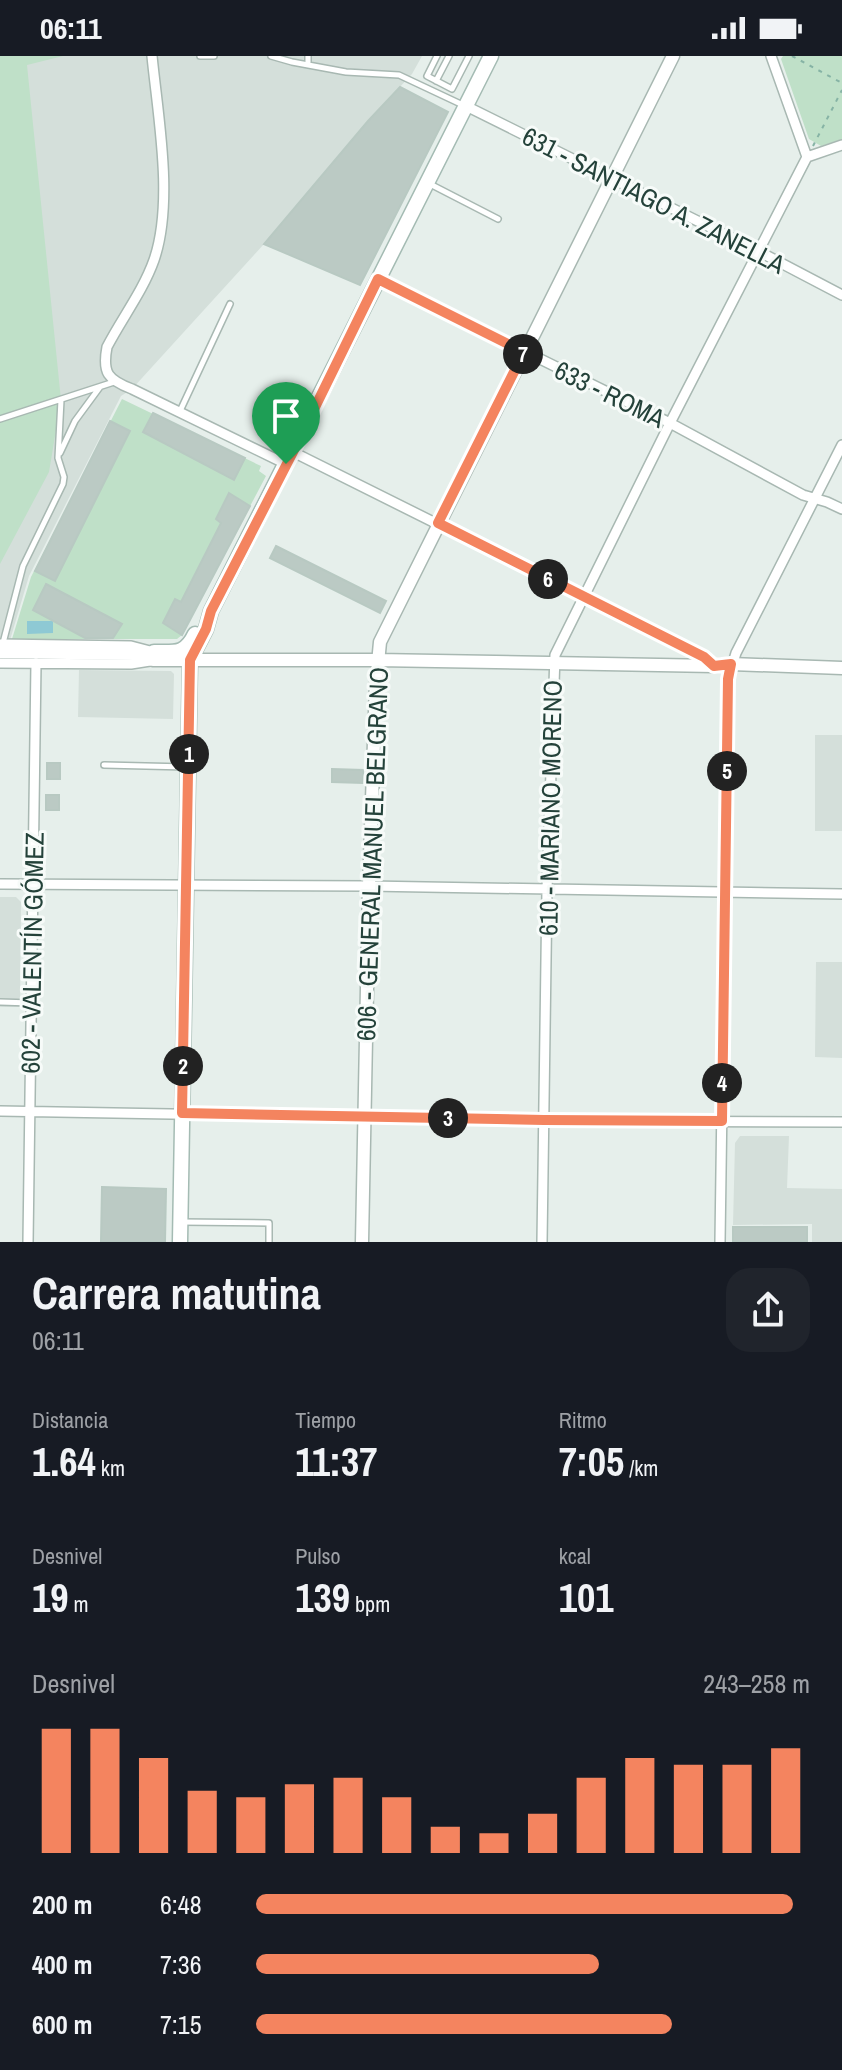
<!DOCTYPE html>
<html lang="es">
<head>
<meta charset="utf-8">
<style>
	body { margin:0; font-family:"Archivo Narrow",sans-serif; background:#20242c; color:#f1f3f6; height:100vh; display:flex; flex-direction:column; font-size:30px; white-space:nowrap }
	* { box-sizing:border-box; margin:0 }
	p { font-size:26px; color:#9ea1a6 }
	.icon { flex:none; width:44px; height:44px; fill:none; stroke:currentColor; stroke-width:2; stroke-linecap:round; stroke-linejoin:round }
	.map { position:relative; height:1186px; overflow:hidden }
	.sheet { display:flex; flex-direction:column; background:#171b24; flex:1 }
	.sheet>* { flex:none }
	.pin { position:absolute; display:grid; place-items:center; width:68px; height:68px; color:#fff; margin:-82px -34px; border-radius:50% 50% 50% 0; rotate:-45deg; box-shadow:0 0 8px #0007 }
	.pin .icon { rotate:45deg }
	.km { position:absolute; width:40px; height:40px; margin:-20px; border-radius:50%; background:#222; color:#fff; font-size:22px; line-height:40px; text-align:center }
	.round { display:grid; place-items:center; flex:none; width:84px; height:84px; border-radius:24px; background:#20242c }
	.headline { display:flex; align-items:center; justify-content:space-between; height:136px; padding:0 32px }
	h1 { font-size:44px; font-weight:800; line-height:60px }
	.figures { display:grid; grid-template-columns:repeat(3,1fr); gap:12px; height:136px; padding:8px 32px }
	.figures div { display:grid; align-content:center }
	.figures b { font-size:40px; font-weight:800 }
	.figures small { font-size:22px; font-weight:400 }
	.figures p { font-size:22px }
	.chart { height:224px; padding:16px 32px }
	.chart p { display:flex; justify-content:space-between }
	.chart svg { width:100%; height:144px; margin-top:8px; stroke:#f4845f; stroke-width:6 }
	ul { padding:0 32px; list-style:none; font-size:26px }
	li { display:grid; grid-template-columns:128px 96px 1fr; align-items:center; height:60px }
	li i { height:20px; border-radius:10px; background:#f4845f }
	.status { display:flex; justify-content:space-between; align-items:center; height:56px; padding:0 40px; background:#171b24; direction:ltr }
	.status svg { height:22px; fill:currentColor }
	.map>svg:first-child { display:block }
	.built { fill:#d4dfda }
	.green { fill:#bfe0c8 }
	.water { fill:#8ec9d4 }
	.building { fill:#bbcac4; stroke:#b8c9c2; stroke-width:2 }
	.lines { fill:none; stroke-linecap:round; stroke-linejoin:round }
	.service-casing { stroke:#a8b8b2; stroke-width:8 }
	.minor-casing { stroke:#a8b8b2; stroke-width:12 }
	.tertiary-casing { stroke:#a8b8b2; stroke-width:15 }
	.secondary-casing { stroke:#a4bbb3; stroke-width:17 }
	.path { stroke:#86b3a5; stroke-width:2; stroke-dasharray:4 6; stroke-linecap:butt }
	.service { stroke:#fff; stroke-width:5 }
	.minor { stroke:#fff; stroke-width:9 }
	.tertiary { stroke:#fff; stroke-width:12 }
	.secondary { stroke:#fff; stroke-width:14 }
	.route-casing { stroke:#fff; stroke-width:16 }
	.route { stroke:#f4845f; stroke-width:10 }
	.labels { text-anchor:middle; dominant-baseline:central; stroke-width:6; stroke-linejoin:round; paint-order:stroke }
	.street-label { font-size:26px; fill:#24423a; stroke:#f7fbf9 }
</style>
</head>
<body>
<div class="status"><b>06:11</b><svg viewBox="0 0 49 12"><path d="M0 12V9h3v3zM5 12V6h3v6zM10 12V3h3v9zM15 12V0h3v12zM26 1h20v11H26zM47 4h2v5h-2z"/></svg></div>
<div class="map">
<svg width="842" height="1186" viewBox="0 0 842 1186">
	<rect width="100%" height="100%" fill="#e6efeb"/>
	<!-- built -->
	<path class="built" d="M0,0H422L412,18L368,65L264,188L132,333L121,340L29,520L10,584L0,585Z
		M79,614L171,615L174,618L173,663L78,661Z
		M815,679H842V775H815Z
		M0,841H16L21,846L20,951H0Z
		M816,906H842V1002L815,1001Z
		M740,1080H789L787,1132L842,1133V1186H812V1168L733,1169L735,1087Z"/>
	<!-- green -->
	<path class="green" d="M0,0H63L27,9L61,344L49,416L0,508Z
		M783,0H842V83L821,90L809,83L781,3Z
		M122,343L261,410L259,415L266,420L182,579L177,583H12L31,521Z"/>
	<!-- water -->
	<path class="water" d="M27,565H53V577L27,578Z"/>
	<!-- building -->
	<path class="building" d="M400,31L448,56L360,229L264,188L368,65Z
		M153,357L245,402L234,424L143,376Z
		M110,365L130,375L55,525L35,515Z
		M229,437L250,450L182,579L163,567L175,543L181,546L221,467L216,463Z
		M276,490L386,545L380,557L270,502Z
		M46,528L122,568L113,582H85L33,554Z
		M47,707H60V723H47Z
		M332,713L363,714V727L332,726Z
		M46,739H59V754H46Z
		M102,1131L166,1133L165,1186H101Z
		M733,1171H807V1186H733Z"/>
	<g class="lines">
		<!-- service casing -->
		<g class="service-casing">
			<path id="service" d="M200,0H214
				M271,0L292,6L346,16L399,19L465,50
				M437,0L427,20L452,33L469,0
				M308,9V0
				M436,25L449,0
				M428,127L498,163
				M180,355L230,248
				M0,363L114,326
				M60,397L75,365L100,331
				M3,587L23,510L63,428L64,421L58,402L61,344
				M104,709L187,711
				M0,946L31,947
				M181,1166L269,1167V1186"/>
		</g>
		<!-- minor casing -->
		<g class="minor-casing">
			<path id="minor" d="M152,0C158,61 174,146 154,204C143,235 122,262 107,291C102,317 108,324 132,333L286,408
				M466,50L758,195L842,239
				M807,101L842,89
				M378,223L670,367L803,439L827,446L842,453
				M293,396L704,601L714,610
				M0,588L131,590L154,596
				M0,607L131,608L150,605
				M0,828L369,830L842,838
				M0,1055L566,1065L842,1066
				M28,1186L36,607
				M542,1186L547,833L555,599L670,367L807,101L771,0
				M720,1186L728,623L736,597L842,389"/>
		</g>
		<!-- tertiary casing -->
		<g class="tertiary-casing">
			<path id="tertiary" d="M0,596L137,598
				M130,599L153,604H377L714,610L731,608L842,612
				M362,1186L369,830L376,628L380,586L673,0"/>
		</g>
		<!-- secondary casing -->
		<g class="secondary-casing">
			<path id="secondary" d="M154,596C175,596 185,599 195,578
				M180,1186L190,604L206,573L211,555C305,370 398,185 491,0"/>
		</g>
		<!-- path -->
		<path class="path" d="M792,0L842,27
			M813,90L842,34"/>
		<!-- service -->
		<use href="#service" class="service"/>
		<!-- minor -->
		<use href="#minor" class="minor"/>
		<!-- tertiary -->
		<use href="#tertiary" class="tertiary"/>
		<!-- secondary -->
		<use href="#secondary" class="secondary"/>
	</g>
	<g class="lines">
		<!-- route casing -->
		<g class="route-casing">
			<path id="route" d="M378,223L524,296L438,467L704,601L714,610L731,608L728,623L722,1065L544,1064L182,1057L190,604L206,573L211,555L293,396Z"/>
		</g>
		<!-- route -->
		<use href="#route" class="route"/>
	</g>
	<g class="labels">
		<!-- street labels -->
		<g class="street-label">
			<text transform="translate(654 144) rotate(27)">631 - SANTIAGO A. ZANELLA</text>
			<text transform="translate(610 338) rotate(26)">633 - ROMA</text>
			<text transform="translate(550 752) rotate(-89)">610 - MARIANO MORENO</text>
			<text transform="translate(372 798) rotate(-88)">606 - GENERAL MANUEL BELGRANO</text>
			<text transform="translate(32 897) rotate(-89)">602 - VALENTÍN GÓMEZ</text>
		</g>
	</g>
</svg>
<div class="pin" style="left:286px;top:408px;background:#1e9e55"><svg class="icon" aria-label="arrive" viewBox="0 0 24 24"><path d="M6 21V4h12l-3 4 3 4H6"/></svg></div>
<b class="km" style="left:189px;top:698px">1</b>
<b class="km" style="left:183px;top:1010px">2</b>
<b class="km" style="left:448px;top:1062px">3</b>
<b class="km" style="left:722px;top:1027px">4</b>
<b class="km" style="left:727px;top:715px">5</b>
<b class="km" style="left:548px;top:523px">6</b>
<b class="km" style="left:523px;top:298px">7</b>
</div>
<section class="sheet">
<div class="headline"><div><h1>Carrera matutina</h1><p>06:11</p></div><a class="round"><svg class="icon" aria-label="share" viewBox="0 0 24 24"><path d="M12 15V3M7 8l5-5 5 5M5 13v7h14v-7"/></svg></a></div>
<div class="figures">
<div><p>Distancia</p><b>1.64<small> km</small></b></div>
<div><p>Tiempo</p><b>11:37</b></div>
<div><p>Ritmo</p><b>7:05<small> /km</small></b></div>
</div>
<div class="figures">
<div><p>Desnivel</p><b>19<small> m</small></b></div>
<div><p>Pulso</p><b>139<small> bpm</small></b></div>
<div><p>kcal</p><b>101</b></div>
</div>
<div class="chart"><p><span>Desnivel</span>243–258 m</p>
<svg viewBox="0 0 160 44" preserveAspectRatio="none"><path d="M5 44V6M15 44V6M25 44V15M35 44V25M45 44V27M55 44V23M65 44V21M75 44V27M85 44V36M95 44V38M105 44V32M115 44V21M125 44V15M135 44V17M145 44V17M155 44V12"/></svg>
</div>
<ul>
<li><b>200 m</b>6:48<i style="width:97%"></i></li>
<li><b>400 m</b>7:36<i style="width:62%"></i></li>
<li><b>600 m</b>7:15<i style="width:75%"></i></li>
</ul>
</section>
</body>
</html>
